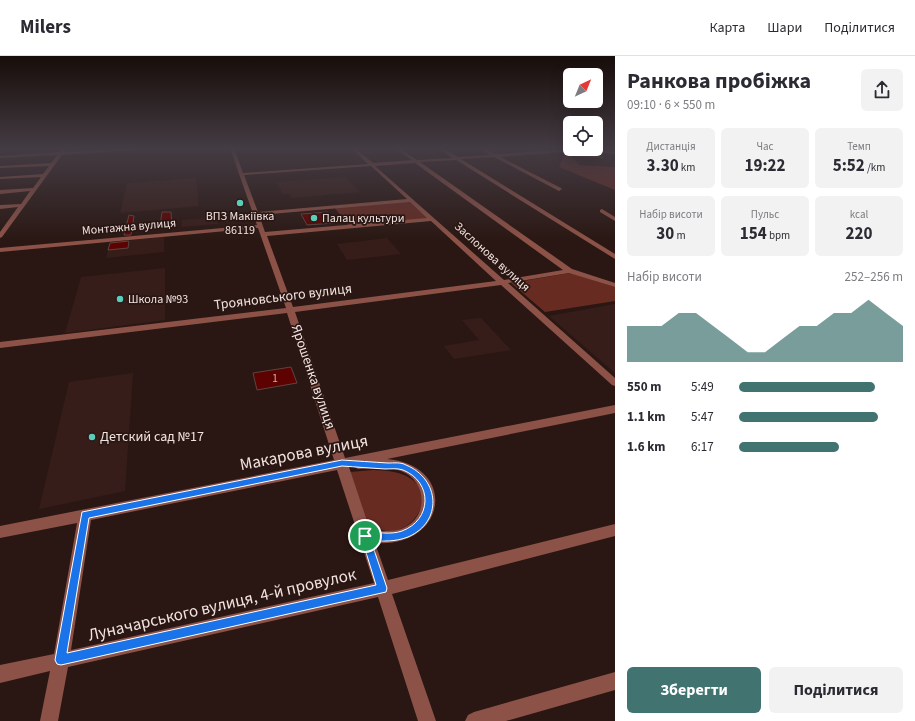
<!DOCTYPE html>
<html lang="uk">
<head>
<meta charset="utf-8">
<style>
	body { margin:0; font-family:"Source Sans 3",sans-serif; background:#f2f2f3; color:#2b2b33; height:100vh; display:flex; flex-direction:column; font-size:15px; white-space:nowrap }
	* { box-sizing:border-box; margin:0 }
	p { font-size:13px; color:#7c7c81 }
	.icon { flex:none; width:22px; height:22px; fill:none; stroke:currentColor; stroke-width:2; stroke-linecap:round; stroke-linejoin:round }
	.map { position:relative; flex:1; overflow:hidden }
	.panel { display:flex; flex-direction:column; background:#fff; width:300px }
	.panel>* { flex:none }
	.needle { width:26px; rotate:43deg }
	.buttons { position:absolute; left:563px; top:12px; display:grid; gap:8px }
	.buttons a { display:grid; place-items:center; width:40px; height:40px; border-radius:6px; background:#fff; box-shadow:0 4px 16px #0002; font-size:20px }
	.pin { position:absolute; display:grid; place-items:center; width:34px; height:34px; color:#fff; margin:-17px; border:2px solid #fff; border-radius:50%; box-shadow:0 1px 4px #0007 }
	.round { display:grid; place-items:center; flex:none; width:42px; height:42px; border-radius:6px; background:#f2f2f3 }
	.summary { display:flex; align-items:center; justify-content:space-between; height:68px; padding:0 12px }
	h1 { font-size:22px; font-weight:700; line-height:30px }
	.stats { display:grid; grid-template-columns:repeat(3,1fr); gap:6px; height:68px; padding:4px 12px }
	.stats div { display:grid; align-content:center; border-radius:6px; background:#f2f2f3; text-align:center }
	.stats b { font-size:17px; font-weight:700 }
	.stats small { font-size:11px; font-weight:400 }
	.stats p { font-size:11px }
	.chart { height:112px; padding:8px 12px }
	.chart p { display:flex; justify-content:space-between }
	.chart svg { width:100%; height:72px; margin-top:4px; fill:#417470; opacity:.7 }
	.action { display:flex; gap:8px; margin-top:auto; padding:8px 12px }
	.action a { flex:1; height:46px; border-radius:6px; background:#417470; color:#fff; font-size:16px; font-weight:700; line-height:46px; text-align:center }
	.action a+a { background:#f2f2f3; color:#2b2b33 }
	ul { padding:0 12px; list-style:none; font-size:13px }
	li { display:grid; grid-template-columns:64px 48px 1fr; align-items:center; height:30px }
	li i { height:10px; border-radius:5px; background:#417470 }
	header { display:flex; align-items:center; gap:24px; box-sizing:border-box; height:56px; padding:0 20px; background:#fff; border-bottom:1px solid #e1e1e2 }
	header strong { font-size:19px }
	nav { display:flex; gap:22px; margin-inline-start:auto; font-size:14px }
	main { display:flex; flex:1; min-height:0 }
	.map>svg:first-child { display:block }
	.built { fill:#371d19 }
	.green { fill:#682b22 }
	.building { fill:#5d0200; stroke:#5b4541 }
	.lines { fill:none; stroke-linecap:round; stroke-linejoin:round }
	.minor { fill:#8d5247; fill-rule:evenodd }
	.route { fill:#1a73e8; stroke:#fff; fill-rule:evenodd }
	.poi-dot { fill:#5bcebb; stroke:#2a1713; stroke-width:1.5 }
	.labels { text-anchor:middle; dominant-baseline:central; stroke-width:3.5; stroke-linejoin:round; paint-order:stroke }
	.far-poi-label { font-size:12px; fill:#f1e3e0; stroke:#2a1713; text-anchor:start }
	.far-street-label { font-size:12px; fill:#f1e3e0; stroke:#2a1713 }
	.number-label { font-size:12px; fill:#ccaba8 }
	.street-label { font-size:14px; fill:#f1e3e0; stroke:#2a1713 }
	.poi-label { font-size:14px; fill:#f1e3e0; stroke:#2a1713; text-anchor:start }
	.near-street-label { font-size:17px; fill:#f1e3e0; stroke:#2a1713 }
</style>
</head>
<body>
<header>
<strong>Milers</strong>
<nav><a>Карта</a><a>Шари</a><a>Поділитися</a></nav>
</header>
<main>
<div class="map">
<svg width="615" height="665" viewBox="0 0 615 665">
	<rect width="100%" height="100%" fill="#2a1713"/>
	<!-- built -->
	<path class="built" d="M345,121L360,136L292,142L289,138H283L276,126Z
		M196,122L199,150L120,157L127,127Z
		M217,161L218,168L182,171V164Z
		M164,181V196L106,202L108,194L128,192L130,184Z
		M387,182L401,198L347,204L337,188Z
		M165,212V264L65,277L81,221Z
		M615,248V317L549,260Z
		M481,262L511,294L454,303L444,290L479,284L462,264Z
		M133,317L125,435L39,453L69,326Z"/>
	<!-- green -->
	<path class="green" d="M563,100H570L580,109L615,111V134L559,111Z
		M412,144L432,163L349,170L334,151Z
		M570,217L615,231V245L545,256L511,227Z
		M373,414C467,414 405,509 364,462L350,416Z"/>
	<!-- building -->
	<path class="building" d="M162,156H171L172,169L160,170Z
		M328,156L335,167L307,169L301,158Z
		M129,159L134,160L131,179H124Z
		M129,185L128,192L108,194L110,187Z
		M291,311L297,327L257,334L253,317Z"/>
	<g class="lines">
		<!-- minor -->
		<path class="minor" d="M140,92H159L62,99L2,181L0,182V176L18,151L0,153V149L21,148L30,135L0,138V134L33,132L41,121L0,123V121L43,118L49,110L0,112V110L51,107L57,99L0,102V100L59,96L63,93L65,94L64,96Z
			M230,92H234L243,117L368,108L351,92H355L373,107L412,104L395,92H399L417,104L452,102L438,92H442L458,101L490,99L478,92H483L496,98L560,94L571,98L605,101L603,102L570,100L560,96L500,101L561,132L562,133L559,135L494,101L461,103L615,198V203L456,104L420,106L572,213L615,227V231L569,217L508,227L615,322V330L612,329L501,229L295,256L345,402L615,349V357L387,403C458,409 448,492 375,487L388,524L615,468V480L392,538L436,665H418L378,541L68,611L58,665H40L50,615L0,627V609L54,598L77,467L0,482V470L334,404L287,257L0,292V286L286,252L258,172L0,196V192L257,169ZM415,107L563,214L504,224L375,110ZM371,110L407,143L258,156L244,119ZM410,146L427,162L265,176L259,159ZM431,165L496,225L293,251L267,180ZM353,410L358,413C371,413 388,410 401,415C428,425 429,463 401,473C391,476 380,475 370,474L349,411ZM337,414L374,527L71,594L91,464Z
			M593,93L615,96V98L594,95L592,94Z
			M602,153L615,161V165L600,156V154Z
			M615,616V634L506,665H465L468,659L474,656Z"/>
	</g>
	<!-- sky -->
	<linearGradient id="sky" x2="0" y2="1"><stop stop-color="#170d0a"/><stop offset="0.5" stop-color="#443c44"/><stop offset="1" stop-color="#443c44" stop-opacity="0"/></linearGradient>
	<rect width="615" height="185" fill="url(#sky)"/>
	<!-- route -->
	<path class="route" d="M342,404C357,405 372,406 388,407C394,407 401,406 406,409C440,423 443,466 408,481C395,486 384,485 371,485L387,532L386,536L61,609L57,608L55,604L82,456ZM342,410C356,411 370,412 385,413C390,413 398,412 403,414C433,426 432,464 402,475C391,479 377,476 365,476L362,477L361,480L376,529L67,597L89,462Z"/>
	<!-- markers -->
	<g class="poi-dot">
		<circle cx="240" cy="147" r="4"/>
		<circle cx="314" cy="162" r="4"/>
		<circle cx="120" cy="243" r="4"/>
		<circle cx="92" cy="381" r="4"/>
	</g>
	<g class="labels">
		<!-- far-poi labels -->
		<g class="far-poi-label">
			<text x="240" y="160" text-anchor="middle">ВПЗ Макіївка<tspan x="240" dy="14">86119</tspan></text>
			<text x="322" y="162">Палац культури</text>
			<text x="128" y="243">Школа №93</text>
		</g>
		<!-- far-street labels -->
		<g class="far-street-label">
			<text transform="translate(129 171) rotate(-5)">Монтажна вулиця</text>
			<text transform="translate(492 201) rotate(42)">Заслонова вулиця</text>
		</g>
		<!-- number labels -->
		<g class="number-label">
			<text x="275" y="322">1</text>
		</g>
		<!-- street labels -->
		<g class="street-label">
			<text transform="translate(283 241) rotate(-7)">Трояновського вулиця</text>
			<text transform="translate(313 321) rotate(71)">Ярошенка вулиця</text>
		</g>
		<!-- poi labels -->
		<g class="poi-label">
			<text x="100" y="381">Детский сад №17</text>
		</g>
		<!-- near-street labels -->
		<g class="near-street-label">
			<text transform="translate(304 397) rotate(-11)">Макарова вулиця</text>
			<text transform="translate(222 549) rotate(-13)">Луначарського вулиця, 4-й провулок</text>
		</g>
	</g>
</svg>
<div class="buttons">
<a><svg class="needle" viewBox="-14 -14 28 28"><path d="M0-13l5 13h-10z" fill="#e53935"/><path d="M0 13l5-13h-10z" fill="#7c7c81"/></svg></a>
<a><svg class="icon" aria-label="locate" viewBox="0 0 24 24"><circle cx="12" cy="12" r="6"/><path d="M12 2v4M12 18v4M2 12h4M18 12h4"/></svg></a>
</div>
<div class="pin" style="left:365px;top:480px;background:#1e9e55"><svg class="icon" aria-label="arrive" viewBox="0 0 24 24"><path d="M6 21V4h12l-3 4 3 4H6"/></svg></div>
</div>
<section class="panel">
<div class="summary"><div><h1>Ранкова пробіжка</h1><p>09:10 · 6 × 550 m</p></div><a class="round"><svg class="icon" aria-label="share" viewBox="0 0 24 24"><path d="M12 15V3M7 8l5-5 5 5M5 13v7h14v-7"/></svg></a></div>
<div class="stats">
<div><p>Дистанція</p><b>3.30<small> km</small></b></div>
<div><p>Час</p><b>19:22</b></div>
<div><p>Темп</p><b>5:52<small> /km</small></b></div>
</div>
<div class="stats">
<div><p>Набір висоти</p><b>30<small> m</small></b></div>
<div><p>Пульс</p><b>154<small> bpm</small></b></div>
<div><p>kcal</p><b>220</b></div>
</div>
<div class="chart"><p><span>Набір висоти</span>252–256 m</p>
<svg viewBox="0 0 160 44" preserveAspectRatio="none"><path d="M0 44V22L10 22L20 22L30 14L40 14L50 22L60 30L70 38L80 38L90 30L100 22L110 22L120 14L130 14L140 6L150 14L160 22V44z"/></svg>
</div>
<ul>
<li><b>550 m</b>5:49<i style="width:83%"></i></li>
<li><b>1.1 km</b>5:47<i style="width:85%"></i></li>
<li><b>1.6 km</b>6:17<i style="width:61%"></i></li>
</ul>
<div class="action"><a>Зберегти</a><a>Поділитися</a></div>
</section>
</main>
</body>
</html>
